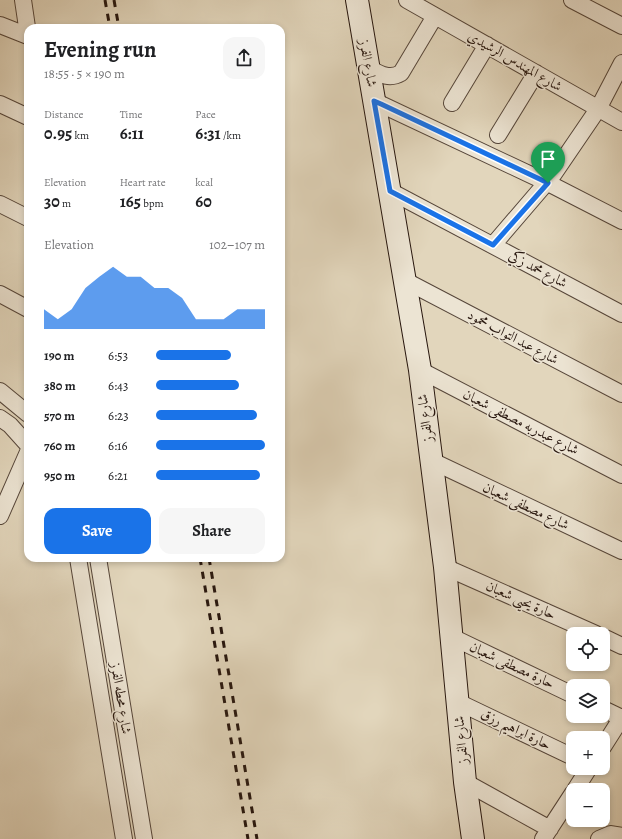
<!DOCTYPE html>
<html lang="en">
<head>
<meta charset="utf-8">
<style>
	body { margin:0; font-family:Alegreya,Amiri,serif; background:#f6f6f6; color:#202124; height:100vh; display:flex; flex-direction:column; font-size:15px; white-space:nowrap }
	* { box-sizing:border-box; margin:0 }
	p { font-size:13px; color:#757577 }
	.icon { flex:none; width:22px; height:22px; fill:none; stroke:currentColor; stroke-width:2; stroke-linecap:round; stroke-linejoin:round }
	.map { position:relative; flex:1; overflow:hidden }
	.panel { position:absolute; left:24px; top:24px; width:261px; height:538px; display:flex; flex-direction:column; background:#fff; border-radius:12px; box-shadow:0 2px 6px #0003 }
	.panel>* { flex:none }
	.fabs { position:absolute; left:566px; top:627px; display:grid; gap:8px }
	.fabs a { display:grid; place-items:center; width:44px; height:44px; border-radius:8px; background:#fff; box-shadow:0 2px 6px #0003; font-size:20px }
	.pin { position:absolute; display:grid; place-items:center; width:34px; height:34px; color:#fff; margin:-41px -17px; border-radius:50% 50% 50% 0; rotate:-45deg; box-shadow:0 0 4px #0007 }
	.pin .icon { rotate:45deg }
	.round { display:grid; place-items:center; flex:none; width:42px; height:42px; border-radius:12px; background:#f6f6f6 }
	.headline { display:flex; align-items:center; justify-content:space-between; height:68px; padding:0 20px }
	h1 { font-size:22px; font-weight:600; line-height:30px }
	.stats { display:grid; grid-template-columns:repeat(3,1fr); gap:6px; height:68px; padding:4px 20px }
	.stats div { display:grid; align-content:center }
	.stats b { font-size:17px; font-weight:600 }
	.stats small { font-size:11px; font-weight:400 }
	.stats p { font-size:11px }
	.chart { height:112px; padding:8px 20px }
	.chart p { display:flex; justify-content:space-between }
	.chart svg { width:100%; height:72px; margin-top:4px; fill:#1a73e8; opacity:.7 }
	.primary-button { display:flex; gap:8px; margin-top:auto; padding:8px 20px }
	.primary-button a { flex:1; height:46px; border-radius:12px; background:#1a73e8; color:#fff; font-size:16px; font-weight:600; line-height:46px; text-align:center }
	.primary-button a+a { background:#f6f6f6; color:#202124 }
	ul { padding:0 20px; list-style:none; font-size:13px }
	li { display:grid; grid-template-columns:64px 48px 1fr; align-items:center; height:30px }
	li i { height:10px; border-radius:5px; background:#1a73e8 }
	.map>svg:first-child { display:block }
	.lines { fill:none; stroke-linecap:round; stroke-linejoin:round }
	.street-casing { stroke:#56463a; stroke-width:18 }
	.secondary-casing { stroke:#27160e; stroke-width:24 }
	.street { stroke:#ece4d3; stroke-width:16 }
	.secondary { stroke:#ece4d3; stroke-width:22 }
	.rail { stroke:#27160e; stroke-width:3; stroke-dasharray:7 7; stroke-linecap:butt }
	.route-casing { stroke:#fff; stroke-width:8 }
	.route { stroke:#1a73e8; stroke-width:5 }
	.labels { text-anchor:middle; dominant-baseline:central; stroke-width:3; stroke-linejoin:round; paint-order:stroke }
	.street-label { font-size:14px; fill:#27160e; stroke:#ece4d3 }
</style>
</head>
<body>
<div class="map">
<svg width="622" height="839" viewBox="0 0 622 839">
	<rect width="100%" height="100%" fill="#e2d6bc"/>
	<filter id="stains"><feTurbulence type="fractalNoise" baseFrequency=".005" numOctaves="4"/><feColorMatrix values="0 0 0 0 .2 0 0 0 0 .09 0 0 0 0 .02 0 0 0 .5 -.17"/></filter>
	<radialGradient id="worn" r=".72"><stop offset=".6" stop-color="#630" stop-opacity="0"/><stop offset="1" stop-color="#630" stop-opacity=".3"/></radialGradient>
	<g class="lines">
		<!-- street casing -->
		<g class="street-casing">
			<path id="street" d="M23,0L28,34
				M407,0L622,122
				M572,0L622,26
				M0,25L28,36
				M369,68C380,74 389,80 401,73L435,16
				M374,101L548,183L622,221
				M452,103L487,45
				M0,104L28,117
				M498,135L536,73
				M390,191L622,314
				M0,204L28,218
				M493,245L553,175L598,109L622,63
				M404,280L622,394
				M0,294L28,309
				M420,370L622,475
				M0,391L28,414
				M0,418L10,425L28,445
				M430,460L622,551
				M0,516L28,452
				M78,558L124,839
				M98,558L144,839
				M445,567L596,634
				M450,636L573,695
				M603,637L622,646
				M458,702L573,757
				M603,709L622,718
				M603,747L622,717
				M465,782L550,829
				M575,790L589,768
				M543,839L573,793
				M599,839L611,834L622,836"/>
		</g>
		<!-- secondary casing -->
		<g class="secondary-casing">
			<path id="secondary" d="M357,0L420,370L445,567L465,782L473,839"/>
		</g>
		<!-- street -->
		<use href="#street" class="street"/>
		<!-- secondary -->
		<use href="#secondary" class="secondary"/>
		<!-- rail -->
		<path class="rail" d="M105,0L110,28
			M114,0L119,28
			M200,558L248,839
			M209,558L257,839"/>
	</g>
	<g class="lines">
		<!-- route casing -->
		<g class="route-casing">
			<path id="route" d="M374,101L381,104L548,183L493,245L390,191Z"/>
		</g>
		<!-- route -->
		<use href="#route" class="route"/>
	</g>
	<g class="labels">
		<!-- street labels -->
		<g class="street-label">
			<text transform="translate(515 61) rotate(30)">شارع المهندس الرشيدي</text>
			<text transform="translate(368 63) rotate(80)">شارع الفرز</text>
			<text transform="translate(538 269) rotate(28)">شارع محمد زكي</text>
			<text transform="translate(513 337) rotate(28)">شارع عبد التواب محمود</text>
			<text transform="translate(425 418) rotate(-97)">شارع الفرز</text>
			<text transform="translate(521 422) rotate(27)">شارع عبدربه مصطفى شعبان</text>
			<text transform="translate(526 506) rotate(25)">شارع مصطفى شعبان</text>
			<text transform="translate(521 600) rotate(24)">حارة يحيى شعبان</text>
			<text transform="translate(512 665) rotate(25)">حارة مصطفى شعبان</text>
			<text transform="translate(121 698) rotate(81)">شارع محطه الفرز</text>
			<text transform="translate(516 729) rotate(26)">حارة ابراهيم رزق</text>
			<text transform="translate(461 740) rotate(-95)">شارع الفرز</text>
		</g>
	</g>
	<rect width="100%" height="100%" filter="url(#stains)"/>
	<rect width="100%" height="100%" fill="url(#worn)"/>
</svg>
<div class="fabs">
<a><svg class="icon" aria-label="locate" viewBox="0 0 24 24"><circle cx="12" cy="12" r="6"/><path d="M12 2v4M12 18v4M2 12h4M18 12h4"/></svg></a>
<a><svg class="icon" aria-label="layers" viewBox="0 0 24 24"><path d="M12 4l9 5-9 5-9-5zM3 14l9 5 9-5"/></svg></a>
<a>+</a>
<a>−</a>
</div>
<div class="pin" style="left:548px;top:183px;background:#1e9e55"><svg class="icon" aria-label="arrive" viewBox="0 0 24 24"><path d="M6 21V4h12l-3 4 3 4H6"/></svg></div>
<section class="panel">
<div class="headline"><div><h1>Evening run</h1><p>18:55 · 5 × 190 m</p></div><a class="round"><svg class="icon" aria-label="share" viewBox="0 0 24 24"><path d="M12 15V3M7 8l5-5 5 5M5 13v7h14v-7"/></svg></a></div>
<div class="stats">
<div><p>Distance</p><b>0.95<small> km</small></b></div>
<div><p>Time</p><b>6:11</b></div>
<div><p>Pace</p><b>6:31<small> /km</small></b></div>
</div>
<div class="stats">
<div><p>Elevation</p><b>30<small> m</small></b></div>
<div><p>Heart rate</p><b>165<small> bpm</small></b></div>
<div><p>kcal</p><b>60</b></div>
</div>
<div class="chart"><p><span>Elevation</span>102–107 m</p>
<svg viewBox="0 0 160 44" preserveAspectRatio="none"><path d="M0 44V32L10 38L20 32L30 19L40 12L50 6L60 12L70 12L80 19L90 19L100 25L110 38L120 38L130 38L140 32L150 32L160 32V44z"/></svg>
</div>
<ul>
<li><b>190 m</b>6:53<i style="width:69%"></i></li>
<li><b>380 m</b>6:43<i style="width:76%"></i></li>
<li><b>570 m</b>6:23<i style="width:93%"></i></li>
<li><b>760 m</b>6:16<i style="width:100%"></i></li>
<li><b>950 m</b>6:21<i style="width:95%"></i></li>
</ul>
<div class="primary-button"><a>Save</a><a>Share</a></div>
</section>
</div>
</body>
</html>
